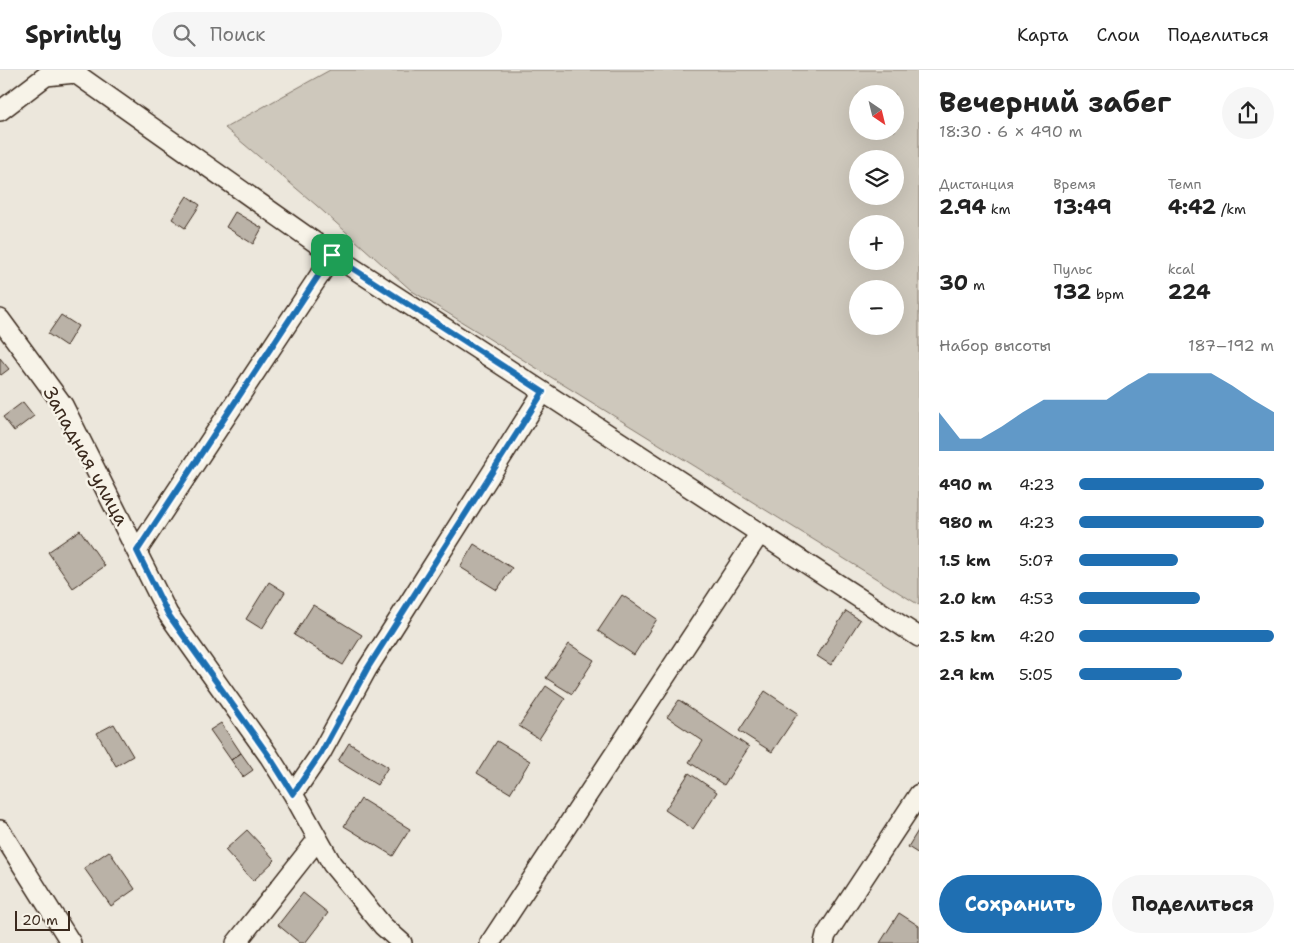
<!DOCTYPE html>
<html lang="ru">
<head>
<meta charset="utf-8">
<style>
	body { margin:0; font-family:"Shantell Sans",sans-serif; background:#f6f6f6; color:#222; height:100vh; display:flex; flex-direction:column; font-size:19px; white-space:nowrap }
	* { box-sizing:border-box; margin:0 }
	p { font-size:16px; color:#767676 }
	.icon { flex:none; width:28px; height:28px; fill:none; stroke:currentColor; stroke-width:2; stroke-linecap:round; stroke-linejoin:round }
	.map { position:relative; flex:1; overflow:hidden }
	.drawer { display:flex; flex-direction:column; background:#fff; width:375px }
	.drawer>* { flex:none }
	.needle { width:32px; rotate:145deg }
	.controls { position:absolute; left:849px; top:15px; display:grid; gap:10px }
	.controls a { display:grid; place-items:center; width:55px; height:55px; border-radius:50%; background:#fff; box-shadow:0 5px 20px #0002; font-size:25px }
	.scale { position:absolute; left:15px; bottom:12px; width:55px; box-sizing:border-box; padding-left:5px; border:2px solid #3b2a1e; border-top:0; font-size:14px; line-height:18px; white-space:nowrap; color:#3b2a1e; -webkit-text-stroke:4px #f7f3e8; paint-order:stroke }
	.pin { position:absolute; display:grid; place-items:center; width:42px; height:42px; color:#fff; margin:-21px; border-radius:10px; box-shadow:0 2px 8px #0006 }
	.round { display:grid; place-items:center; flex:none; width:52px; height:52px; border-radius:26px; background:#f6f6f6 }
	.headline { display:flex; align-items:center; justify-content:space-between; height:85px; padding:0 20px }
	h1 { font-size:28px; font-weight:700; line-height:38px }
	.metrics { display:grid; grid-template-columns:repeat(3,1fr); gap:8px; height:85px; padding:5px 20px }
	.metrics div { display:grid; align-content:center }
	.metrics b { font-size:21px; font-weight:700 }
	.metrics small { font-size:14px; font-weight:400 }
	.metrics p { font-size:14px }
	.chart { height:140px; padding:10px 20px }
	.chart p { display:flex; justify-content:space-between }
	.chart svg { width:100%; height:90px; margin-top:5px; fill:#1f6fb2; opacity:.7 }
	.button { display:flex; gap:10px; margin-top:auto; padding:10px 20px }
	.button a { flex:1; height:58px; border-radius:30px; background:#1f6fb2; color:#fff; font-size:20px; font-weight:700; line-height:58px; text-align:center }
	.button a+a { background:#f6f6f6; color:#222 }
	ul { padding:0 20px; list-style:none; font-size:16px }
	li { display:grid; grid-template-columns:80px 60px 1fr; align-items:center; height:38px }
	li i { height:12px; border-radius:6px; background:#1f6fb2 }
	header { display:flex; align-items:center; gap:30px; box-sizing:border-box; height:70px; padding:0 25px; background:#fff; border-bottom:1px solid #e0e0e0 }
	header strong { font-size:24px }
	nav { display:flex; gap:28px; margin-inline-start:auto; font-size:18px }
	.search { width:350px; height:45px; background:#f6f6f6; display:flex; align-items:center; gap:12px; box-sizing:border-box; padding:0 18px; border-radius:28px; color:#767676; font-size:19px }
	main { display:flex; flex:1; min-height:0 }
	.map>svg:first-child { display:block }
	.green { fill:#cec8bc; stroke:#84796d; fill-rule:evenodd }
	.building { fill:#bab2a7; stroke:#3b2a1e }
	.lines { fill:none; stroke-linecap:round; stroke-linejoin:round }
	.minor-casing { stroke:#3b2a1e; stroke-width:22 }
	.minor { stroke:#f7f3e8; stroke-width:19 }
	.route-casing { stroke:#fff; stroke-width:10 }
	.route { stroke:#1f6fb2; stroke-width:6 }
	.labels { text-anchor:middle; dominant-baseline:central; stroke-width:5; stroke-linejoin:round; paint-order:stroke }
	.street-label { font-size:19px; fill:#3b2a1e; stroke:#f7f3e8 }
</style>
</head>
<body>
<header>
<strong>Sprintly</strong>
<div class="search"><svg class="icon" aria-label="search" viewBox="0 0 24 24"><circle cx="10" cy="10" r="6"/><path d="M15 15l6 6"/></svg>Поиск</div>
<nav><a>Карта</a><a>Слои</a><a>Поделиться</a></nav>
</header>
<main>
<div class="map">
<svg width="919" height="873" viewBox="0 0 919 873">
	<rect width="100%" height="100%" fill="#ece7dc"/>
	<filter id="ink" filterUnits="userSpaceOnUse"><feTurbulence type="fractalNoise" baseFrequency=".02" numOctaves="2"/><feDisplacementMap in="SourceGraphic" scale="10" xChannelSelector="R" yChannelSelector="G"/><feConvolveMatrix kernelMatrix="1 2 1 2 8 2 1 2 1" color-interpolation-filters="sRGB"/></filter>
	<g filter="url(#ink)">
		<!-- green -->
		<path class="green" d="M330,0H919V535L412,221L316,135L225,58ZM858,24H895V61H858ZM858,89H895V126H858ZM858,154H895V191H858ZM858,219H895V256H858Z"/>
		<!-- building -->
		<path class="building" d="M187,126L200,135L185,158L172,149Z
			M235,142L262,158L253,174L226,157Z
			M61,245L78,256L66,276L48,264Z
			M0,288L9,299L1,305L0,304Z
			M23,332L34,346L14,361L3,347Z
			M80,460L105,496L73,518L48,482Z
			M474,474L512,498L497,520L460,497Z
			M269,512L285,522L262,559L246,549Z
			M622,525L657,549L634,585L598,561Z
			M313,535L362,565L343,595L294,565Z
			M846,541L860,550L831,595L817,586Z
			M569,574L594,590L572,624L546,608Z
			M546,616L565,629L539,669L519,656Z
			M765,621L798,643L772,682L739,661Z
			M679,630L749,677L724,715L689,692L703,671L667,647Z
			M221,653L241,683L231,690L210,660Z
			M114,654L133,686L116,696L97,663Z
			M497,671L530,691L510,723L477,703Z
			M349,673L388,697L377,715L338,691Z
			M241,683L253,700L243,707L231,690Z
			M689,703L717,722L693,759L665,740Z
			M361,729L410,759L393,786L344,756Z
			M919,759V784L908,777Z
			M247,760L275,790L253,811L225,780Z
			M109,781L135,819L111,836L84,798Z
			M303,823L328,843L305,873H300L278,855Z
			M899,843L919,856V873H880Z"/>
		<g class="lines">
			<!-- minor casing -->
			<g class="minor-casing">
				<path id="minor" d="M0,41L46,6L75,3L333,185L919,567
					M0,249L63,335L168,544L269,686L293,724L332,794L383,856L402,873
					M137,481L333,185
					M293,724L321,683L367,599L543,322
					M0,760L71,873
					M236,873L318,769
					M490,873L760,463
					M824,873L826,865L919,724"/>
			</g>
			<!-- minor -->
			<use href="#minor" class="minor"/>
		</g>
	</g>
	<g class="lines" filter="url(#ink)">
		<!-- route casing -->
		<g class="route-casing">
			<path id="route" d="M332,185L543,322L367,599L321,683L293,724L269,686L168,544L137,481Z"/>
		</g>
		<!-- route -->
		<use href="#route" class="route"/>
	</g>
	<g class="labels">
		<!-- street labels -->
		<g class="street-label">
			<text transform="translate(86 386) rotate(61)">Западная улица</text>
		</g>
	</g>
</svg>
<div class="controls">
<a><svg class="needle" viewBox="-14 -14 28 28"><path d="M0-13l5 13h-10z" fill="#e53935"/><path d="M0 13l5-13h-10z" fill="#767676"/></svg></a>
<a><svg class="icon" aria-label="layers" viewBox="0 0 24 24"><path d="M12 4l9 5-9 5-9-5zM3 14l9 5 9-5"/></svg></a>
<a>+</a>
<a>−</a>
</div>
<div class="scale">20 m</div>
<div class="pin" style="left:332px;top:185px;background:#1e9e55"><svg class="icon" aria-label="arrive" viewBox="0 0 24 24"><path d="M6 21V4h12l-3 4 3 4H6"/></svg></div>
</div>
<section class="drawer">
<div class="headline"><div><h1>Вечерний забег</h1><p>18:30 · 6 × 490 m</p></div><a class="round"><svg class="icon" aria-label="share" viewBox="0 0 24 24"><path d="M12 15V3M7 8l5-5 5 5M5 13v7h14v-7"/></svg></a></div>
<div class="metrics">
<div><p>Дистанция</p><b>2.94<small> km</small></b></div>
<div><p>Время</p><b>13:49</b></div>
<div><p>Темп</p><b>4:42<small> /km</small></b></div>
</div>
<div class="metrics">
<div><b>30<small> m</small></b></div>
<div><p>Пульс</p><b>132<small> bpm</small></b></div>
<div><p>kcal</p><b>224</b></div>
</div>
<div class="chart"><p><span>Набор высоты</span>187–192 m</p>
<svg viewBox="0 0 160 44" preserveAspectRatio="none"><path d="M0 44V25L10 38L20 38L30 32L40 25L50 19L60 19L70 19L80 19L90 12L100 6L110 6L120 6L130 6L140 12L150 19L160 25V44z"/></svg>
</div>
<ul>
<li><b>490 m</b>4:23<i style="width:95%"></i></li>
<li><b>980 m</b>4:23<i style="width:95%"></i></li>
<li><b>1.5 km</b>5:07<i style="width:51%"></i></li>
<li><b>2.0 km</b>4:53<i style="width:62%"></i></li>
<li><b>2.5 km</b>4:20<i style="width:100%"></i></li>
<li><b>2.9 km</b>5:05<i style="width:53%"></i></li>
</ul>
<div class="button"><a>Сохранить</a><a>Поделиться</a></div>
</section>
</main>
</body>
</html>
